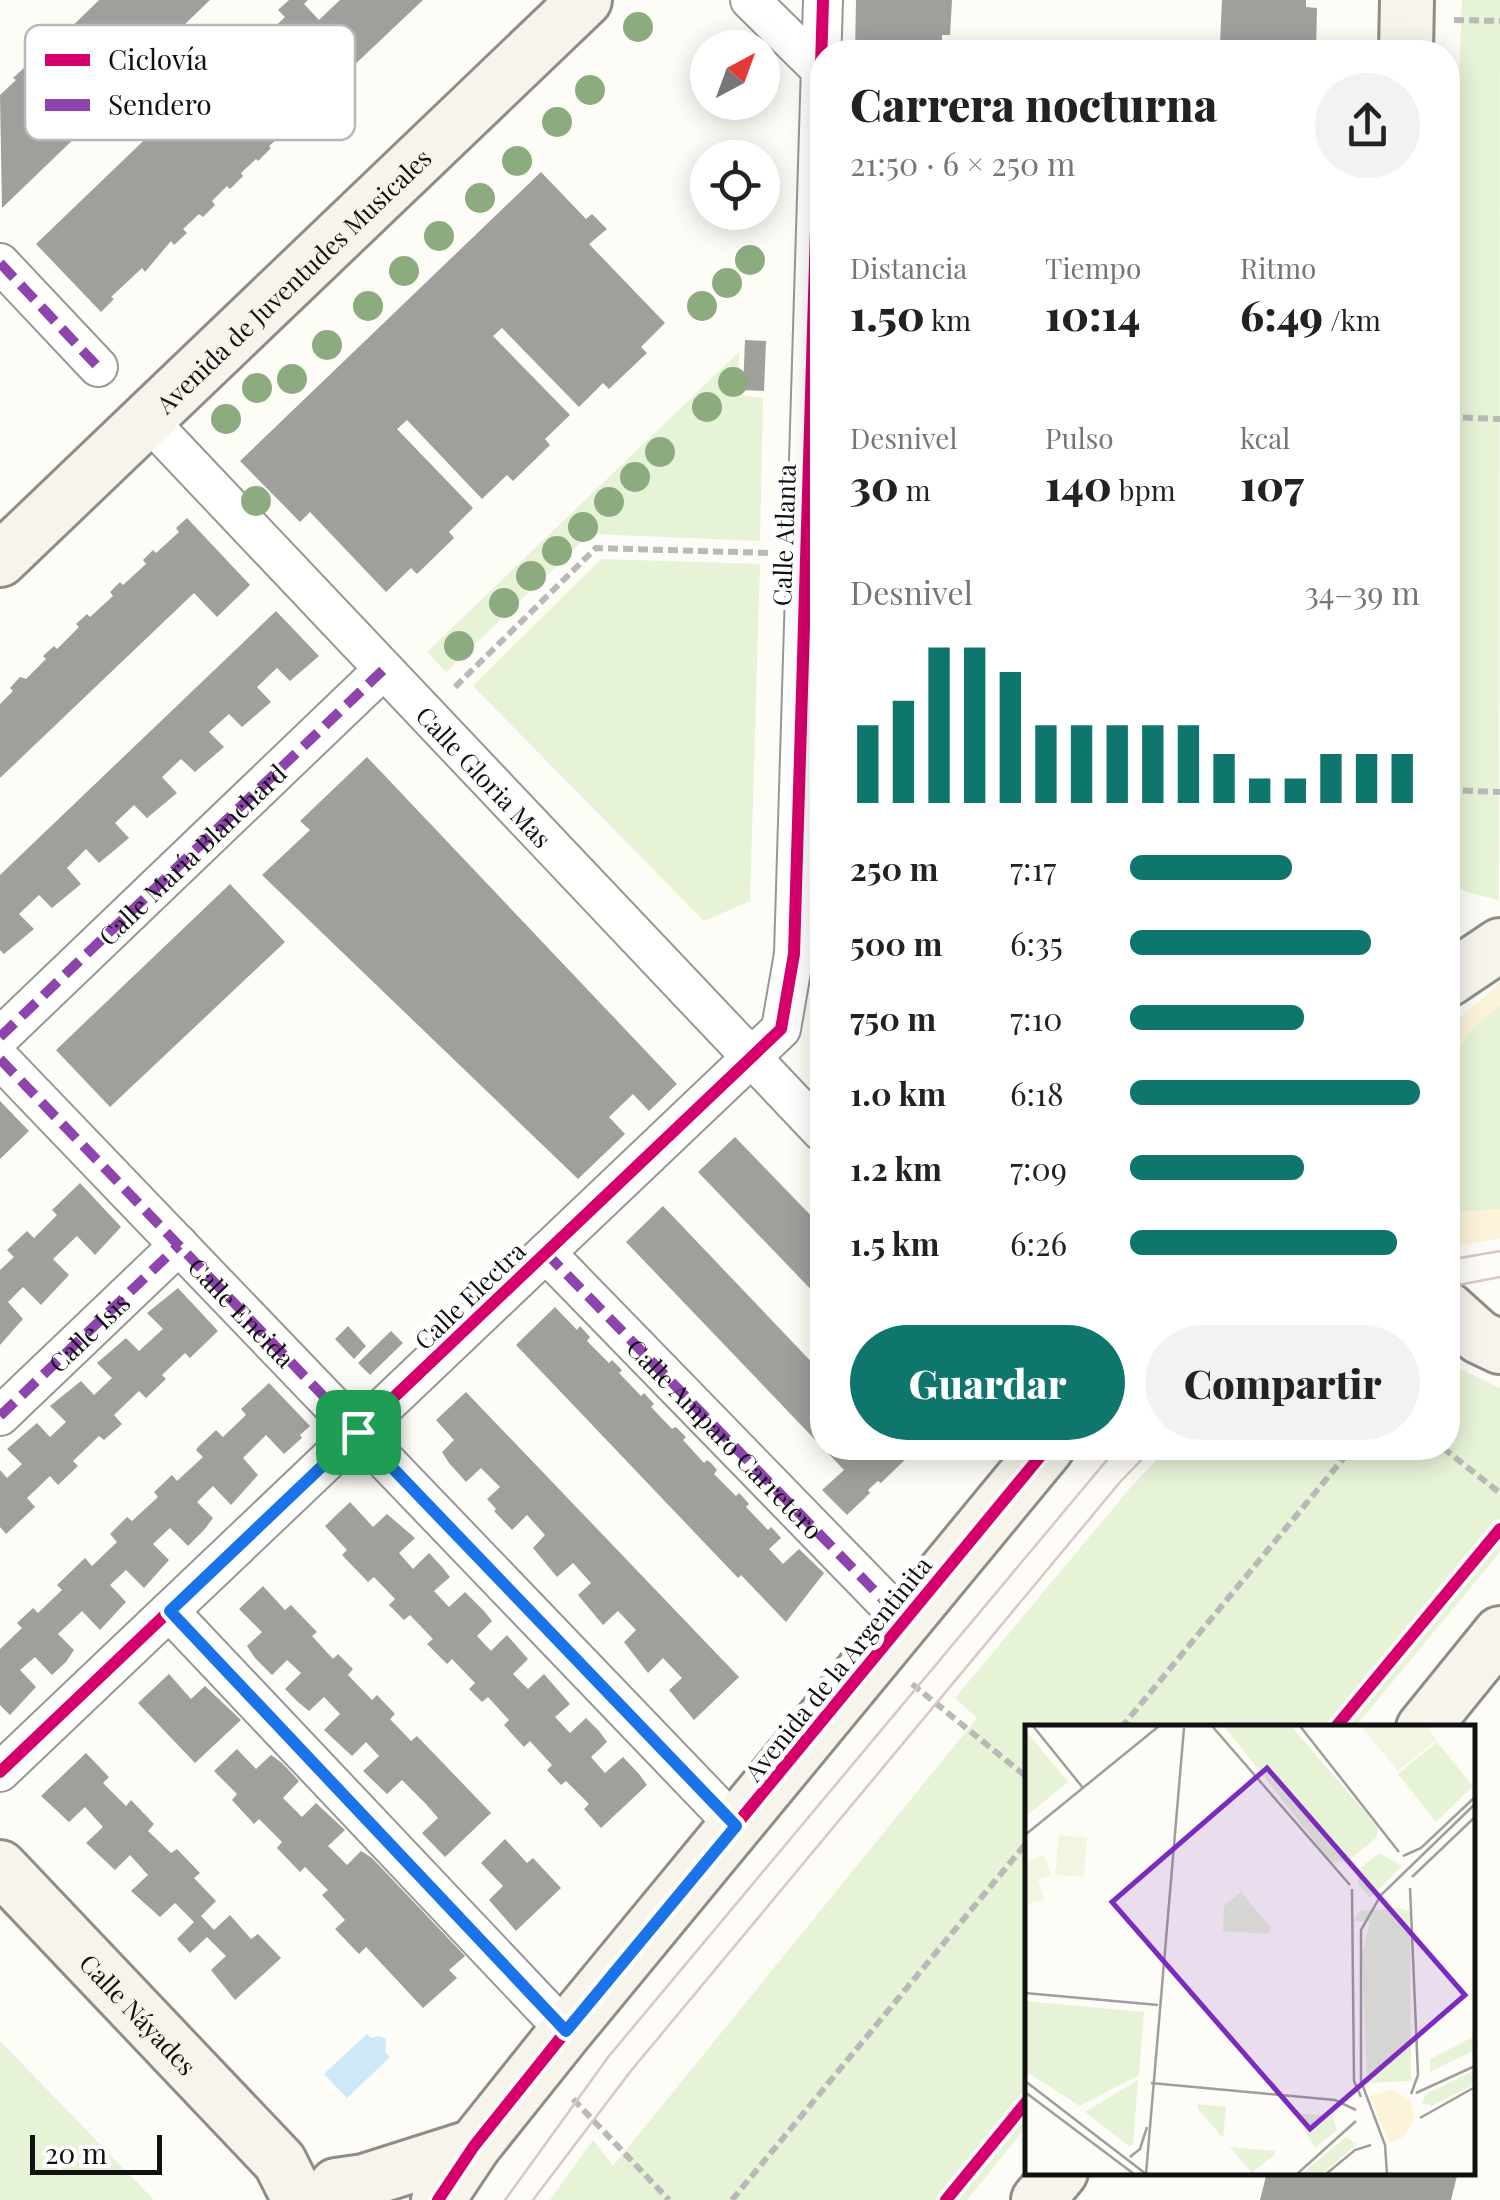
<!DOCTYPE html>
<html lang="es">
<head>
<meta charset="utf-8">
<style>
	body { margin:0; font-family:"Playfair Display",serif; background:#f2f2f2; color:#222; height:100vh; display:flex; flex-direction:column; font-size:38px; white-space:nowrap }
	* { box-sizing:border-box; margin:0 }
	p { font-size:32px; color:#767676 }
	.icon { flex:none; width:55px; height:55px; fill:none; stroke:currentColor; stroke-width:2; stroke-linecap:round; stroke-linejoin:round }
	.map { position:relative; flex:1; overflow:hidden }
	.side { position:absolute; left:810px; top:40px; width:650px; height:1420px; display:flex; flex-direction:column; background:#fff; border-radius:40px; box-shadow:0 5px 25px #0003 }
	.side>* { flex:none }
	.needle { width:65px; rotate:41deg }
	.buttons { position:absolute; left:690px; top:30px; display:grid; gap:20px }
	.buttons a { display:grid; place-items:center; width:90px; height:90px; border-radius:50%; background:#fff; box-shadow:0 5px 25px #0003; font-size:50px }
	.scale { position:absolute; left:30px; bottom:25px; width:132px; box-sizing:border-box; padding-left:10px; border:5px solid #111; border-top:0; font-size:28px; line-height:35px; white-space:nowrap; color:#111; -webkit-text-stroke:8px #fff; paint-order:stroke }
	.pin { position:absolute; display:grid; place-items:center; width:85px; height:85px; color:#fff; margin:-42px; border-radius:20px; box-shadow:0 5px 15px #0006 }
	.round { display:grid; place-items:center; flex:none; width:105px; height:105px; border-radius:52px; background:#f2f2f2 }
	.headline { display:flex; align-items:center; justify-content:space-between; height:170px; padding:0 40px }
	h1 { font-size:45px; font-weight:800; line-height:75px }
	.figures { display:grid; grid-template-columns:repeat(3,1fr); gap:15px; height:170px; padding:10px 40px }
	.figures div { display:grid; align-content:center }
	.figures b { font-size:42px; font-weight:800 }
	.figures small { font-size:28px; font-weight:400 }
	.figures p { font-size:28px }
	.chart { height:280px; padding:20px 40px }
	.chart p { display:flex; justify-content:space-between }
	.chart svg { width:100%; height:180px; margin-top:10px; stroke:#0f766e; stroke-width:6 }
	.cta { display:flex; gap:20px; margin-top:auto; padding:20px 40px }
	.cta a { flex:1; height:115px; border-radius:60px; background:#0f766e; color:#fff; font-size:40px; font-weight:800; line-height:115px; text-align:center }
	.cta a+a { background:#f2f2f2; color:#222 }
	ul { padding:0 40px; list-style:none; font-size:32px }
	li { display:grid; grid-template-columns:160px 120px 1fr; align-items:center; height:75px }
	li i { height:25px; border-radius:12px; background:#0f766e }
	.map>svg:first-child { display:block }
	.green { fill:#e7f3d7 }
	.sand { fill:#fcf4d9 }
	.water { fill:#cde8f7 }
	.building { fill:#a19f9c }
	.lines { fill:none; stroke-linecap:round; stroke-linejoin:round }
	.street-casing { stroke:#979795; stroke-width:42 }
	.secondary-casing { stroke:#8e8d8b; stroke-width:58 }
	.path { stroke:#b9b9b8; stroke-width:6; stroke-dasharray:10 5; stroke-linecap:butt }
	.street { stroke:#fffffe; stroke-width:38 }
	.secondary { stroke:#f6f4eb; stroke-width:52 }
	.tram { stroke:#d9c6c7; stroke-width:2.5 }
	.quiet { stroke:#8e44ad; stroke-width:10; stroke-dasharray:20 10; stroke-linecap:butt }
	.cycleway-casing { stroke:#fff; stroke-width:19 }
	.cycleway { stroke:#d6006c; stroke-width:12 }
	.tree { fill:#8cac80 }
	.route-casing { stroke:#fff; stroke-width:20 }
	.route { stroke:#1a73e8; stroke-width:12 }
	.labels { text-anchor:middle; dominant-baseline:central; stroke-width:10; stroke-linejoin:round; paint-order:stroke }
	.street-label { font-size:25px; fill:#111; stroke:#fff }
	.inset-road { fill:none; stroke:#9f9e9b; stroke-width:2.5 }
	.view { fill:#7b2cbf; fill-opacity:0.15; stroke:#7b2cbf; stroke-width:5 }
	.inset-edge { fill:none; stroke:#111; stroke-width:5 }
	.key { fill:#fff; stroke:#b8b8b8; stroke-width:2.5 }
	.key-label { font-size:28px; fill:#111 }
</style>
</head>
<body>
<div class="map">
<svg width="1500" height="2200" viewBox="0 0 1500 2200">
	<rect width="100%" height="100%" fill="#fdfcf7"/>
	<!-- green -->
	<path class="green" d="M1462,0H1500L1499,900L1466,892L1448,879V373Z
		M739,352L738,395L763,398L760,541L590,534L446,672L427,652Z
		M601,559L760,564L750,901L704,921L473,686Z
		M1500,1005V1209L1448,1213V1068L1470,1031Z
		M1448,1363L1500,1388V1552L1355,1727L1028,1728L1027,2126L967,2200H550L593,2140L613,2166L977,1718L955,1698L1131,1487L1168,1448H1448Z
		M0,2041L154,2200H0Z"/>
	<!-- sand -->
	<path class="sand" d="M1500,983V1005L1470,1031L1448,1068V1035L1456,1021Z
		M1500,1209V1238L1448,1249V1213Z"/>
	<!-- water -->
	<path class="water" d="M367,2034L371,2038L379,2036L386,2039L385,2052L390,2057L347,2098L324,2074Z"/>
	<!-- building -->
	<path class="building" d="M99,0H210L126,81L130,85L2,208L0,95L16,80L13,78L26,66L33,64L55,38L57,41Z
		M289,0H308L304,4L319,20L340,0H423L330,88L326,92L329,94L315,107L313,104L301,115L298,119L300,121L286,134L285,132L269,146L271,148L258,161L256,159L241,173L243,176L230,189L227,186L212,201L215,205L203,217L199,214L183,229L187,233L174,245L171,241L145,272L142,268L111,297L114,299L101,312L36,244L164,121L170,127L285,17L278,10Z
		M856,0H952L950,35H942V52H855Z
		M1222,0H1306V7L1317,8L1316,52H1227L1228,44H1220Z
		M541,172L586,219L592,214L607,229L589,244L665,323L641,347L647,353L609,389L603,383L579,407L502,328L493,336L570,415L545,439L550,445L513,481L507,475L482,499L407,420L397,429L473,508L449,532L454,538L417,574L411,568L386,592L310,512L300,522L240,461Z
		M745,340L766,341L764,391L743,390Z
		M187,518L250,585L217,617L194,593L0,778V704L13,691L10,688L20,677L26,679L46,659L43,656L54,646L57,649L79,627L76,624L87,614L90,617L113,596L110,592L120,582L123,585L146,564L143,560L153,550L156,553L179,532L176,528Z
		M276,611L319,656L290,681L277,668L257,687L271,702L242,727L229,714L209,732L224,747L195,772L181,759L162,777L177,793L147,818L134,805L115,823L129,838L99,863L86,849L67,868L81,884L52,908L39,895L19,914L34,929L4,954L0,950V875Z
		M367,757L677,1084L649,1111L633,1094L609,1117L625,1134L578,1179L262,875L310,830L300,821Z
		M230,884L285,942L110,1107L56,1050Z
		M0,1101L29,1131L0,1159Z
		M735,1137L822,1227V1301L698,1172Z
		M80,1183L121,1227L95,1255L77,1236L53,1259L69,1275L41,1305L23,1287L8,1302L23,1319L0,1345V1270L14,1257L7,1250L27,1231L34,1238L57,1215L52,1210Z
		M663,1206L822,1373V1447L626,1242Z
		M178,1288L218,1331L190,1358L185,1353L162,1375L166,1379L146,1398L139,1391L114,1415L122,1424L104,1440L99,1436L73,1461L78,1466L58,1485L50,1476L27,1498L35,1507L6,1534L0,1527V1470L7,1478L22,1464L7,1449L37,1423L50,1437L66,1422L50,1406L81,1381L94,1395L112,1378L97,1363L126,1338L139,1351L163,1329L147,1313Z
		M555,1307L577,1330L580,1326L590,1337L587,1341L609,1363L612,1360L622,1370L619,1373L641,1396L644,1393L654,1404L651,1407L672,1429L676,1427L686,1437L683,1440L704,1463L707,1460L711,1463L717,1470L714,1474L736,1496L739,1493L742,1496L749,1504L746,1507L768,1530L771,1527L774,1530L781,1538L769,1549L783,1564L799,1549L824,1573L786,1622L741,1575L738,1578L516,1345Z
		M348,1326L366,1346L354,1359L335,1339Z
		M391,1331L403,1343L370,1375L358,1363Z
		M269,1383L310,1426L300,1435L302,1438L284,1454L266,1435L243,1458L258,1475L231,1505L213,1486L197,1502L213,1518L204,1530L188,1546L170,1528L153,1544L169,1560L144,1588L126,1570L110,1585L126,1602L100,1630L82,1611L58,1634L74,1650L66,1662L52,1675L35,1657L20,1670L36,1687L10,1715L0,1705V1649L22,1628L17,1623L33,1608L38,1613L62,1590L57,1585L85,1558L92,1566L117,1542L110,1534L127,1517L132,1521L158,1497L154,1492L172,1475L177,1481L203,1457L196,1450L198,1447L216,1430L223,1437L246,1415L241,1409Z
		M466,1392L739,1677L694,1720L669,1690L682,1678L663,1658L648,1673L624,1642L636,1630L618,1611L603,1625L578,1595L591,1583L573,1563L557,1577L533,1548L545,1535L527,1515L512,1530L494,1511L496,1509L487,1499L500,1487L481,1468L466,1482L449,1463L442,1452L454,1440L436,1420Z
		M823,1448H917L881,1483L878,1481L868,1490L870,1493L847,1515L822,1490L844,1470Z
		M350,1502L373,1527L387,1514L415,1538L399,1553L413,1569L429,1553L442,1567L450,1577L434,1591L449,1607L465,1592L484,1611L492,1621L477,1636L491,1651L507,1635L528,1659L513,1674L528,1689L544,1674L570,1704L555,1717L570,1733L586,1718L599,1731L607,1742L591,1757L605,1773L623,1757L639,1774L647,1785L601,1828L584,1809L589,1804L566,1781L561,1785L547,1770L552,1765L530,1741L524,1747L504,1725L509,1720L488,1697L482,1702L469,1689L475,1683L452,1659L447,1664L427,1644L433,1639L410,1615L404,1620L389,1605L395,1599L374,1577L368,1582L342,1555L347,1550L325,1526Z
		M263,1586L285,1610L291,1605L317,1632L312,1636L333,1659L338,1654L353,1669L348,1675L372,1700L377,1695L395,1714L390,1719L411,1741L417,1736L491,1813L445,1857L422,1833L438,1818L425,1803L402,1780L387,1794L363,1771L379,1756L366,1742L352,1756L324,1730L340,1714L324,1697L309,1711L298,1702L285,1689L301,1673L287,1660L272,1675L255,1658L247,1646L262,1632L239,1609Z
		M169,1674L191,1699L205,1686L241,1720L195,1763L138,1703Z
		M237,1749L256,1769L271,1755L282,1763L299,1781L283,1798L302,1817L316,1803L345,1830L328,1846L347,1865L361,1851L372,1858L465,1956L449,1970L457,1978L423,2008L366,1947L359,1954L335,1929L345,1920L322,1895L328,1890L305,1867L300,1872L277,1848L282,1842L259,1819L254,1824L232,1800L237,1794L214,1771Z
		M86,1753L109,1777L103,1783L126,1806L131,1800L154,1824L148,1831L171,1853L177,1849L200,1873L194,1878L216,1901L201,1916L214,1930L230,1915L251,1939L258,1934L281,1958L235,2000L211,1970L226,1956L207,1937L190,1953L177,1939L194,1922L175,1903L160,1917L131,1891L148,1875L130,1855L115,1870L86,1843L103,1827L85,1807L69,1822L41,1796Z
		M505,1839L527,1863L533,1858L561,1888L516,1931L489,1900L503,1886L481,1863Z
		M1267,2172H1458L1451,2200H1260Z"/>
	<g class="lines">
		<!-- street casing -->
		<g class="street-casing">
			<g id="street">
				<path d="M750,0L820,69"/>
				<path d="M0,263L98,367"/>
				<path id="s1" d="M148,420L822,1132"/>
				<path id="s2" d="M0,1037L383,670"/>
				<path id="s3" d="M0,1059L736,1826"/>
				<path d="M546,1253L904,1621"/>
				<path id="s4" d="M0,1416L179,1245"/>
				<path d="M169,1611L566,2031"/>
				<path d="M0,1772L781,1029L794,954L823,0"/>
			</g>
		</g>
		<!-- secondary casing -->
		<g class="secondary-casing">
			<g id="secondary">
				<path d="M1406,52L1407,0"/>
				<path id="s5" d="M0,560L585,0"/>
				<path d="M1448,980L1500,945"/>
				<path d="M1448,1309L1479,1337L1500,1347"/>
				<path d="M1423,1728L1500,1633"/>
				<path id="s6" d="M0,1867L280,2162L299,2200"/>
				<path d="M336,2185L364,2181L474,2146"/>
				<path d="M438,2200L474,2146L566,2031L1047,1448"/>
				<path d="M1038,2200L1061,2172"/>
			</g>
		</g>
		<!-- path -->
		<path class="path" d="M1454,20L1500,21
			M1448,417L1500,419
			M455,687L596,548L769,553
			M1448,790L1500,792
			M1443,1448L1500,1493
			M912,1684L1028,1778
			M1121,1728L1352,1448
			M573,2099L669,2200
			M732,2200L1028,1841"/>
		<!-- street -->
		<use href="#street" class="street"/>
		<!-- secondary -->
		<use href="#secondary" class="secondary"/>
		<!-- tram -->
		<path class="tram" d="M1448,1260L1500,1251
			M1448,1287L1500,1277
			M505,2200L609,2056L1117,1448
			M533,2200L630,2072L1121,1481L1153,1448"/>
		<!-- quiet -->
		<g class="quiet">
			<path d="M0,263L98,367"/>
			<path d="M0,1037L383,670"/>
			<path d="M0,1059L736,1826"/>
			<path id="s7" d="M546,1253L904,1621"/>
			<path d="M0,1416L179,1245"/>
			<path d="M169,1611L566,2031"/>
		</g>
		<!-- cycleway casing -->
		<g class="cycleway-casing">
			<path id="cycleway" d="M1335,1728L1500,1529
				M0,1772L781,1029L794,954L823,0
				M438,2200L474,2146L566,2031L1047,1448
				M946,2200L1028,2100"/>
		</g>
		<!-- cycleway -->
		<use href="#cycleway" class="cycleway"/>
	</g>
	<!-- trees -->
	<g class="tree">
		<circle cx="638" cy="27" r="15"/>
		<circle cx="590" cy="90" r="15"/>
		<circle cx="557" cy="122" r="15"/>
		<circle cx="517" cy="161" r="15"/>
		<circle cx="480" cy="198" r="15"/>
		<circle cx="439" cy="236" r="15"/>
		<circle cx="750" cy="260" r="15"/>
		<circle cx="404" cy="271" r="15"/>
		<circle cx="727" cy="283" r="15"/>
		<circle cx="368" cy="306" r="15"/>
		<circle cx="702" cy="306" r="15"/>
		<circle cx="327" cy="345" r="15"/>
		<circle cx="292" cy="379" r="15"/>
		<circle cx="733" cy="382" r="15"/>
		<circle cx="257" cy="388" r="15"/>
		<circle cx="707" cy="407" r="15"/>
		<circle cx="226" cy="419" r="15"/>
		<circle cx="660" cy="452" r="15"/>
		<circle cx="635" cy="477" r="15"/>
		<circle cx="256" cy="501" r="15"/>
		<circle cx="609" cy="502" r="15"/>
		<circle cx="583" cy="527" r="15"/>
		<circle cx="557" cy="551" r="15"/>
		<circle cx="531" cy="576" r="15"/>
		<circle cx="504" cy="603" r="15"/>
		<circle cx="459" cy="646" r="15"/>
	</g>
	<g class="lines">
		<!-- route casing -->
		<g class="route-casing">
			<path id="route" d="M358,1432L736,1826L566,2031L170,1611Z"/>
		</g>
		<!-- route -->
		<use href="#route" class="route"/>
	</g>
	<g class="labels">
		<!-- street labels -->
		<g class="street-label">
			<text stroke="none"><textPath href="#s5" startOffset="405">Avenida de Juventudes Musicales</textPath></text>
			<text transform="translate(783 535) rotate(-88)">Calle Atlanta</text>
			<text stroke="none"><textPath href="#s1" startOffset="490">Calle Gloria Mas</textPath></text>
			<text stroke="none"><textPath href="#s2" startOffset="265">Calle María Blanchard</textPath></text>
			<text transform="translate(469 1295) rotate(-44)">Calle Electra</text>
			<text stroke="none"><textPath href="#s3" startOffset="350">Calle Eneida</textPath></text>
			<text stroke="none"><textPath href="#s4" startOffset="122">Calle Isis</textPath></text>
			<text stroke="none"><textPath href="#s7" startOffset="258">Calle Amparo Carretero</textPath></text>
			<text transform="translate(837 1668) rotate(-51)">Avenida de la Argentinita</text>
			<text stroke="none"><textPath href="#s6" startOffset="202">Calle Náyades</textPath></text>
		</g>
	</g>
	<!-- overview -->
	<g transform="translate(1025 1725)">
		<rect width="450" height="450" fill="#fdfcf7"/>
		<path d="M199,1H266L353,102L352,112L323,136L306,137ZM0,5L43,57L0,92ZM412,17L448,61L411,97L373,49ZM354,128L377,141L345,173L333,159V145ZM216,167L246,203L243,209L198,206L199,181ZM374,183L385,186L386,356L342,358L337,229L345,197L328,196L335,186ZM0,276L119,287L114,350L55,381L0,346ZM450,311V325L405,347V334ZM450,345V359L407,381L397,378L401,369ZM113,355L108,419L104,421L60,387ZM173,379L201,382L198,413L173,384ZM270,388L307,391L312,405L290,423ZM321,412L332,419L297,449H276ZM205,422L250,426V429L227,448Z" fill="#e7f3d7"/>
		<path d="M367,364L385,375L390,391L380,411L364,418L345,371Z" fill="#fcf4d9"/>
		<path d="M336,1H401L412,15L373,46ZM34,110L62,113L59,152L30,150ZM20,130L26,150L13,154L19,175L0,180V136Z" fill="#f0f6e1"/>
		<path class="inset-road" d="M8,1L58,63M187,1L325,160M275,1L374,127M0,110L134,1M378,131L396,123L450,72M387,152L450,92M385,163L393,350L386,369M327,164L329,356L336,372M0,268L133,280M0,356L121,449M126,358L310,375L331,385M0,367L109,449M391,368L450,341M395,393L450,362M105,432L115,424L122,402M121,449L159,3M272,449L331,396M301,449L330,425L346,420M362,449L360,420L336,356V205L356,170L450,79"/>
		<path class="view" d="M242,43L440,270L285,404L87,177Z"/>
		<rect width="450" height="450" class="inset-edge"/>
	</g>
	<!-- legend -->
	<rect x="25" y="25" width="330" height="115" rx="15" class="key"/>
	<rect x="45" y="54" width="45" height="12" fill="#d6006c"/>
	<rect x="45" y="99" width="45" height="12" fill="#8e44ad"/>
	<g class="key-label">
		<text x="108" y="70">Ciclovía</text>
		<text x="108" y="115">Sendero</text>
	</g>
</svg>
<div class="buttons">
<a><svg class="needle" viewBox="-14 -14 28 28"><path d="M0-13l5 13h-10z" fill="#e53935"/><path d="M0 13l5-13h-10z" fill="#767676"/></svg></a>
<a><svg class="icon" aria-label="locate" viewBox="0 0 24 24"><circle cx="12" cy="12" r="6"/><path d="M12 2v4M12 18v4M2 12h4M18 12h4"/></svg></a>
</div>
<div class="scale">20 m</div>
<div class="pin" style="left:358px;top:1432px;background:#1e9e55"><svg class="icon" aria-label="arrive" viewBox="0 0 24 24"><path d="M6 21V4h12l-3 4 3 4H6"/></svg></div>
<section class="side">
<div class="headline"><div><h1>Carrera nocturna</h1><p>21:50 · 6 × 250 m</p></div><a class="round"><svg class="icon" aria-label="share" viewBox="0 0 24 24"><path d="M12 15V3M7 8l5-5 5 5M5 13v7h14v-7"/></svg></a></div>
<div class="figures">
<div><p>Distancia</p><b>1.50<small> km</small></b></div>
<div><p>Tiempo</p><b>10:14</b></div>
<div><p>Ritmo</p><b>6:49<small> /km</small></b></div>
</div>
<div class="figures">
<div><p>Desnivel</p><b>30<small> m</small></b></div>
<div><p>Pulso</p><b>140<small> bpm</small></b></div>
<div><p>kcal</p><b>107</b></div>
</div>
<div class="chart"><p><span>Desnivel</span>34–39 m</p>
<svg viewBox="0 0 160 44" preserveAspectRatio="none"><path d="M5 44V25M15 44V19M25 44V6M35 44V6M45 44V12M55 44V25M65 44V25M75 44V25M85 44V25M95 44V25M105 44V32M115 44V38M125 44V38M135 44V32M145 44V32M155 44V32"/></svg>
</div>
<ul>
<li><b>250 m</b>7:17<i style="width:56%"></i></li>
<li><b>500 m</b>6:35<i style="width:83%"></i></li>
<li><b>750 m</b>7:10<i style="width:60%"></i></li>
<li><b>1.0 km</b>6:18<i style="width:100%"></i></li>
<li><b>1.2 km</b>7:09<i style="width:60%"></i></li>
<li><b>1.5 km</b>6:26<i style="width:92%"></i></li>
</ul>
<div class="cta"><a>Guardar</a><a>Compartir</a></div>
</section>
</div>
</body>
</html>
